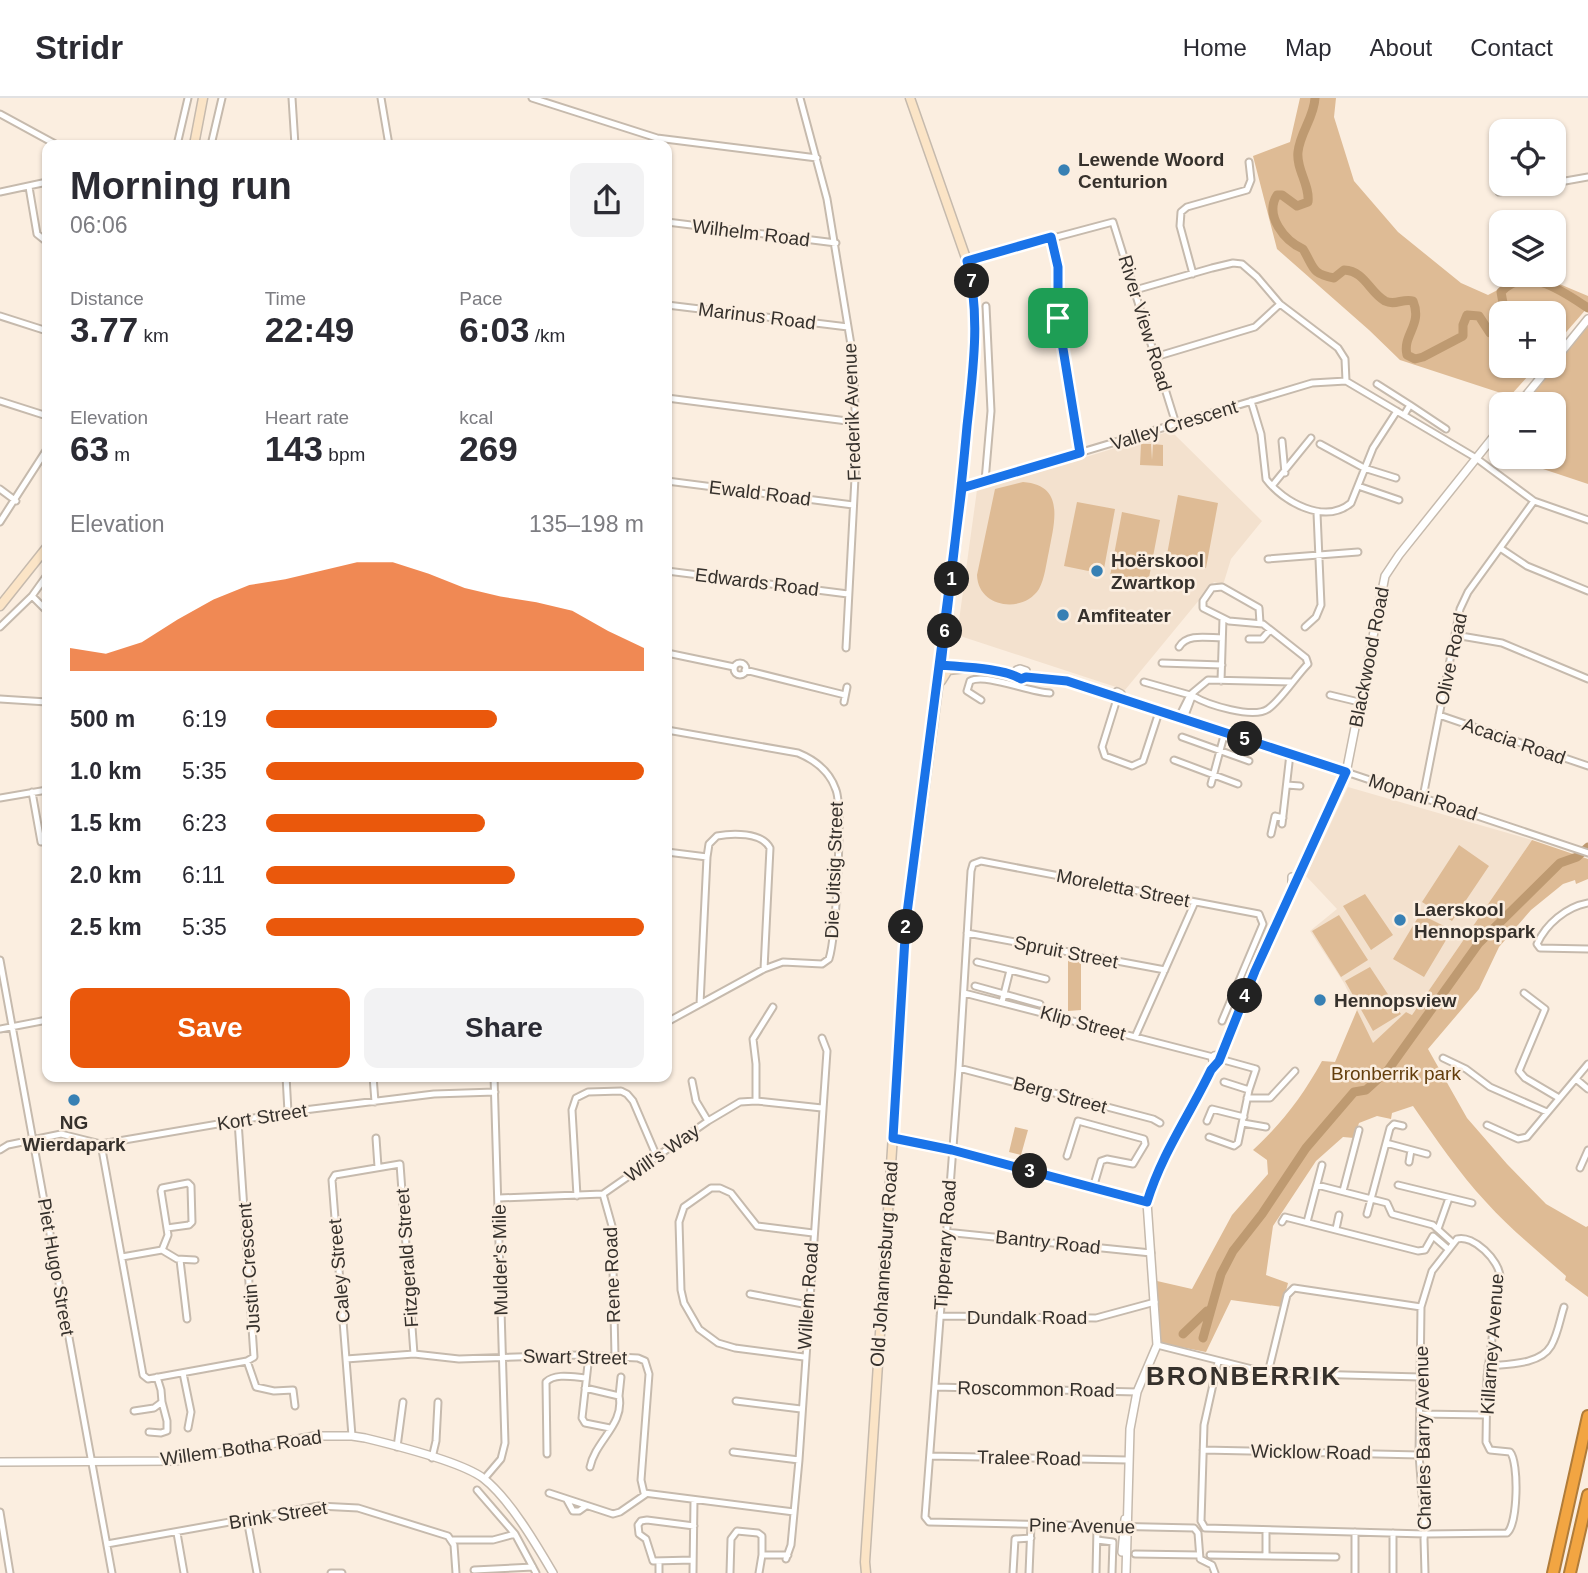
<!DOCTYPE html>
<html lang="en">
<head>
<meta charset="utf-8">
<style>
	body { margin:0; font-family:Arial,sans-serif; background:#f2f2f3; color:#2b2b33; height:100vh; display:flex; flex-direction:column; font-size:26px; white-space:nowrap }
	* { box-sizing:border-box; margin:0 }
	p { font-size:23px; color:#7c7c81 }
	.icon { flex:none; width:38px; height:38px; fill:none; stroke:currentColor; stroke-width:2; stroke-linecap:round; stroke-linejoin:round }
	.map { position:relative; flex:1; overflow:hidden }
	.details { position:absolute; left:42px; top:42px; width:630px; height:942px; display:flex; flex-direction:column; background:#fff; border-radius:14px; box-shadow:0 2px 5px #0004 }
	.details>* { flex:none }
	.fabs { position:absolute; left:1489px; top:21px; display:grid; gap:14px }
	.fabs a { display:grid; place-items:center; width:77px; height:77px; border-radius:14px; background:#fff; box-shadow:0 2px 5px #0004; font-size:35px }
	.pin { position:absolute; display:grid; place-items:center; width:60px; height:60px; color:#fff; margin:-30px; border-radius:14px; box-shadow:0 4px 10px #0006 }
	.km { position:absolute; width:35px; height:35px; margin:-18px; border-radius:50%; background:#222; color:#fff; font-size:19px; line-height:35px; text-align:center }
	.round { display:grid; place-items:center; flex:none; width:74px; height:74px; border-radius:14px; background:#f2f2f3 }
	.headline { display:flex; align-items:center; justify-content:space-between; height:119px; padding:0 28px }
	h1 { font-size:38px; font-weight:700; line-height:52px }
	.metrics { display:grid; grid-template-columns:repeat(3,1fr); gap:10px; height:119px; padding:7px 28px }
	.metrics div { display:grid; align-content:center }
	.metrics b { font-size:35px; font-weight:700 }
	.metrics small { font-size:19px; font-weight:400 }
	.metrics p { font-size:19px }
	.chart { height:196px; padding:14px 28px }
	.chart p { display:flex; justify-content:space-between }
	.chart svg { width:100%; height:126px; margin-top:7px; fill:#ea580c; opacity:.7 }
	.button { display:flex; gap:14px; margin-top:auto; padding:14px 28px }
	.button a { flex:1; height:80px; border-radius:14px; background:#ea580c; color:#fff; font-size:28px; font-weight:700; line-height:80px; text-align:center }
	.button a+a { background:#f2f2f3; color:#2b2b33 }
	ul { padding:0 28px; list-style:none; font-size:23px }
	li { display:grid; grid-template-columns:112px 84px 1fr; align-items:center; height:52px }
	li i { height:18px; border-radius:9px; background:#ea580c }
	header { display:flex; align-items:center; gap:42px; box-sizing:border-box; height:98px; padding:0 35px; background:#fff; border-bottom:2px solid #e1e1e2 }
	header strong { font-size:33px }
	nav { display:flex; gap:38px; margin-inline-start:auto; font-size:24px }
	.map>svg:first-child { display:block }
	.built { fill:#f3e1ce }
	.green { fill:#debb95 }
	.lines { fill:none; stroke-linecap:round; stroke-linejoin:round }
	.river { stroke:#be9a71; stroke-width:9 }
	.minor-casing { stroke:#c6baad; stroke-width:9 }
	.tertiary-casing { stroke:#c6baad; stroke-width:10 }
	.secondary-casing { stroke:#c6baad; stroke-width:11 }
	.motorway-casing { stroke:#b07c3a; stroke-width:14 }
	.minor { stroke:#fff; stroke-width:5 }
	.tertiary { stroke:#fff; stroke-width:7 }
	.secondary { stroke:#fbe4c6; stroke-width:8 }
	.motorway { stroke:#f2a542; stroke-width:10 }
	.route-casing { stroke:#fff; stroke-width:14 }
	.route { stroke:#1a73e8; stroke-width:9 }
	.poi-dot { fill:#3780b4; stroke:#fbeee0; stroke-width:2.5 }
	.labels { text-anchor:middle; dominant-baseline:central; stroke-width:5; stroke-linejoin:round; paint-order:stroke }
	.poi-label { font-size:19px; font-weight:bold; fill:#36312c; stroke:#fbeee0; text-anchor:start }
	.street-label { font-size:19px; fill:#36312c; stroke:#fbeee0 }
	.park-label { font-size:19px; fill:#633e0c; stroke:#fbeee0 }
	.district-label { font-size:26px; font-weight:bold; letter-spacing:2px; fill:#36312c; stroke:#fbeee0 }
</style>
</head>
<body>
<header>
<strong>Stridr</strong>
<nav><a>Home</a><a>Map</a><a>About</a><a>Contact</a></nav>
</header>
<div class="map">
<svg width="1588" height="1475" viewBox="0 0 1588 1475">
	<rect width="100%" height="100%" fill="#fbeee0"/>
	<!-- built -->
	<path class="built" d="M1171,333L1262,423L1231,461L1223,487L1214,484L1125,592L957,537L977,392Z
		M1348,689L1532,742L1412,917L1406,914L1373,946L1344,885L1310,833L1337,811L1306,778Z"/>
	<!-- green -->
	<path class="green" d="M1300,0H1336L1334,19L1354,83L1398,134L1461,185L1488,197L1526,177H1538L1588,198V209L1554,248V215H1502V268H1537L1510,298L1400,262L1369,232L1277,151L1253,58L1290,44Z
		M1588,228V386L1543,371L1528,359H1554V306H1524Z
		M1141,346H1151L1152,362L1153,346L1163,347V368L1140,367Z
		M1023,384C1066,387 1054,425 1049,453C1046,466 1045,480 1039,491C1023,516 978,510 977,477L995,391Z
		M1178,397L1218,405L1206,470L1166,462Z
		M1077,404L1115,411L1103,476L1064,468Z
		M1122,414L1160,422L1148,485L1110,478Z
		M1532,742L1588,761V781L1576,786L1575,782L1563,786L1531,812L1499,849L1479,891L1428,951L1467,1020L1507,1066L1546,1106L1586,1129L1588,1128V1199L1565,1182L1566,1178C1539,1154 1510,1131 1486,1104C1459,1075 1436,1041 1413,1008L1392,1015L1391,1021L1377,1018L1359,1025L1354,1040L1343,1039L1316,1063L1273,1128L1266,1177L1288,1185L1282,1209L1231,1202L1206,1254L1160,1245L1157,1183L1192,1191L1232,1117L1268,1076L1267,1062L1253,1052C1283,1024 1302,999 1322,963L1335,964L1357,912L1373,945L1406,914L1412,917Z
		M1459,747L1489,768L1452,823L1422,804Z
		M1365,796L1393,837L1371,852L1343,808Z
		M1420,816L1452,832L1424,879L1393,861Z
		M1339,817L1368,862L1341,879L1312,833Z
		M1068,862L1081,863V912L1068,913Z
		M1370,869L1401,916L1373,933L1345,883Z
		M1015,1029L1028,1032L1021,1057L1009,1054Z"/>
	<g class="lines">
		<!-- river -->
		<path class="river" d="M1315,0C1314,20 1300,34 1298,54C1296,71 1310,87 1308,104L1297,108L1282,97H1277C1264,118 1285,143 1303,151C1314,169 1311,176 1334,180L1344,172C1365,173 1369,194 1385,203C1395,208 1403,200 1413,203C1423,227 1402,237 1407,257L1415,261L1423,259L1463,238V227L1467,217L1479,218L1490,235L1502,238
			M1507,215L1503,205L1501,194C1526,166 1564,194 1588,210
			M1183,1236L1207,1213
			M1203,1240L1221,1176L1233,1153L1262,1116L1306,1050L1354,994L1366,992L1388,972L1479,845L1560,765L1577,759L1588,749"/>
		<!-- minor casing -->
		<g class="minor-casing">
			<path id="minor" d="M292,0L295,47
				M381,0L389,47
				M532,0L657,40L817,60
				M800,0L827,101L854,265L856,361L846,550
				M0,16L57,47
				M177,47L188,0
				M211,47L222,0
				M1554,85L1588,79
				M29,89L37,136L47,144
				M0,94L47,84
				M1499,94L1549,86
				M667,124L836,145
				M1051,139L1058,169L1059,227L1080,355
				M967,163L1113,124L1176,326
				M1193,176L1180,128L1181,114L1187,109L1247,92L1251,82L1249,64
				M1135,192L1212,170L1233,165L1242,166L1257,179L1280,206L1338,250L1345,261L1346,283
				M667,207L848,229
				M0,218L47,233
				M1155,259L1255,229L1280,206
				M1346,283L1476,360L1534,403L1588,422
				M1377,286L1410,307L1404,317
				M667,300L855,324
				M0,303L47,318
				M1251,303L1261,336L1266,381C1283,404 1325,427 1351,405L1373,350L1397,313
				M1410,307L1446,331
				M1282,343L1285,375
				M1320,346L1364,370L1396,380
				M667,383L853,407
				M985,383L991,313L986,208
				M1272,388L1311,340
				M1358,388L1399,402
				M962,390L1312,285L1346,283
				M0,391L16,403
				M0,424L47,351
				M1500,450L1527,468L1588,493
				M1268,461L1358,454
				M667,473L848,496
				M32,498L47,513
				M0,529L32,498L47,477
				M1305,529L1316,519L1321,507L1317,415
				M1455,537L1502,545L1588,581
				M1249,541H1262L1270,532
				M1179,549C1187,535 1208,540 1222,540
				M667,555L734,569
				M734 571a6 6 0 1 1 12 0a6 6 0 1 1-12 0Z
				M1162,565L1222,567
				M745,572L845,597
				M1221,583L1223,520
				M1144,584L1190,597
				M1330,597L1359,604
				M1193,598C1208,607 1253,621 1268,611C1281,602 1296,578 1308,566L1306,560L1263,526L1229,523L1203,510V503L1212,490L1222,489L1259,510L1260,525
				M0,601L47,604
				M1117,601L1102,649L1105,658L1132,668L1143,663L1159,614
				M981,602L967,593L970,583C986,575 1028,594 1050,595
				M844,604L847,589
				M1439,617L1588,668
				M1179,619L1190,597L1208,582L1292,584
				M1184,620L1193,596
				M667,632L798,655C815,662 830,674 836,692C843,711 836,839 829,861L822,866L783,864L764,871L667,924
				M1182,639L1249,663
				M1174,662L1238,686
				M1346,674L1588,755
				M1211,686L1225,634
				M1287,687L1300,688
				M32,694L41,744
				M1423,699L1460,511L1468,494L1534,403
				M0,700L47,692
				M1282,726L1290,656
				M1271,736L1275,718L1283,720
				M667,754L707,759
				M1588,805C1566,809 1546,826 1537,846L1540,850L1588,851
				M967,835L1165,872
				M0,862L112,1475
				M977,864L1010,872L1002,904
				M1010,872L1046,881
				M975,888L1040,906
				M964,895L1213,959
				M1524,895L1545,911L1519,973L1525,980L1559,1000
				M700,906L707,759L709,746L717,738C732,735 762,734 770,750L764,871
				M0,931L47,922
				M1135,939L1195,804
				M1443,960L1466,971L1490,989L1547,1014
				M959,970L1153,1021L1160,1025
				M286,978L288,1014
				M373,978L375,1004
				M1576,981L1588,991
				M692,983L696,1003L708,1023
				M1224,984L1249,992
				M1247,1000H1270L1295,973
				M756,1003V966L753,941L773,909
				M1207,1023L1212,1011L1244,1019
				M1243,1025L1266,1029
				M1487,1027L1518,1041L1527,1039L1588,966
				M1209,1039L1234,1048L1238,1045L1249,992L1256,971L1220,961
				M376,1040L378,1069
				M893,1040L952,1052L1147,1104
				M1386,1045L1427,1056
				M101,1046L143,1277L148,1281L247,1263L254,1259L238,1023
				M0,1052L8,1047L61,1036L101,1046L288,1014L434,996L495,994
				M1067,1058L1078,1023L1144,1041L1145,1046L1133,1066L1107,1061L1101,1063L1093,1090
				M1409,1064L1411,1052
				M1580,1070L1588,1052
				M1317,1087L1387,1105L1392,1116L1433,1127L1453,1145
				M1398,1087L1472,1105
				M1343,1093L1359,1032
				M603,1096L612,1128L615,1258
				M577,1098L572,1012L576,1000L588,994L621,993L627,996L633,1003L657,1059
				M499,1100L603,1096L708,1023L740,1004L756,1003L822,1010
				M1367,1116L1390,1030L1394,1026L1403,1028
				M1282,1124L1285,1119L1418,1153L1425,1152L1433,1138L1448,1151
				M1307,1124L1322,1067
				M1336,1131L1339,1117
				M1438,1131L1449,1100
				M945,1134L1151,1155
				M162,1152L168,1137L161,1093L162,1090L188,1085L191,1088L192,1124L189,1127L167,1130
				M162,1152L177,1161L195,1162
				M122,1159L162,1152
				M180,1162L187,1221
				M750,1196L808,1207
				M940,1218L1096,1220L1155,1204
				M1157,1247L1268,1275L1420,1279
				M589,1257L582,1320L585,1325L610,1330
				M804,1259L735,1250L718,1245L699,1231L684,1205L681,1192L679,1124L684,1109L711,1090H720L731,1095L757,1128L813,1135
				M346,1261L414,1256L459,1261L577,1257L638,1260L645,1263L649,1276L641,1382L644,1395L794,1414
				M247,1263L256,1289L274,1293L293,1292L295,1308
				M1218,1264L1204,1327L1201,1423L1205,1430L1425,1436L1507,1435C1518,1426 1519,1364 1510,1354L1490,1352L1486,1344L1487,1279L1500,1179C1500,1163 1473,1136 1457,1141L1432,1173L1421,1209L1419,1357L1425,1432L1424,1441L1425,1475
				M1488,1268C1507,1266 1540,1267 1551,1248C1558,1236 1560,1221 1564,1209
				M183,1275L191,1314L188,1330
				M1268,1275L1287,1197L1294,1190L1421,1209
				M935,1289L1137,1294
				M585,1290L619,1298C625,1326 595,1343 590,1369
				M619,1298L621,1279
				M736,1303L801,1311
				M134,1313L154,1310L162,1304L161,1292L157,1279
				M1420,1316L1485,1317
				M149,1334L161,1335L167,1333V1323L162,1304
				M352,1338L332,1082L335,1077L400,1066L414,1256
				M397,1349L403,1304
				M1203,1352L1419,1357
				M733,1354L799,1362
				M547,1356L546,1284C555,1275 573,1279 586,1280
				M930,1358L1128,1362
				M432,1360L436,1343L438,1304
				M484,1381L501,1361L505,1345L494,978
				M477,1392L515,1436L536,1475
				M549,1395L613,1416L620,1414L646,1396
				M567,1402L573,1413H579L586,1408
				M0,1414L10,1475
				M247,1421L257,1475
				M1266,1432V1458
				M1355,1434V1475
				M177,1435L184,1475
				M452,1442H493L515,1436
				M1097,1442L1113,1444L1112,1475
				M107,1446L319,1408L358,1410L448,1438L454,1447L456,1475
				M1135,1456L1199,1457
				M762,1457H788
				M1210,1457L1336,1459
				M786,1461L791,1447L799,1362L827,953L822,940
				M693,1462L653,1463L646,1441L639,1436L638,1427L641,1423L647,1422L694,1428
				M659,1463V1475
				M474,1472L533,1469
				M331,1475H342
				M693,1475L694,1402
				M730,1475L731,1441L737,1433L758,1435L762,1438V1457L759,1475
				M1013,1475L1015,1441L1031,1440
				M1029,1475L1031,1427
				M1096,1475L1097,1429
				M1215,1475L1212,1467L1200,1461L1198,1435L1194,1430L929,1424L925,1419L959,970L971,773L973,766L981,763L1259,816L1263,826L1222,923
				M1393,1475V1435"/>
		</g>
		<!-- tertiary casing -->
		<g class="tertiary-casing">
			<path id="tertiary" d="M1554,263L1588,221
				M1519,306L1550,268
				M941,567L997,574L1021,581L1026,579V573L1020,571L1017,572V578
				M1026,579L1067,584L1117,601L1121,596L1117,594L1114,598
				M1120,600L1346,674
				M1292,779L1297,780V785H1292Z
				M1297,781L1347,670L1385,478L1399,457L1502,328
				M1212.5 961a3.5 3.5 0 1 1 7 0a3.5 3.5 0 1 1-7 0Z
				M1219,960L1295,785
				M0,1364L175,1363L315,1338H352L365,1340C394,1347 460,1363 483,1380C509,1400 536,1446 553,1475
				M1122,1454L1125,1421
				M1126,1475L1130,1331L1137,1294L1157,1247L1147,1104L1166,1054L1216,965"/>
		</g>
		<!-- secondary casing -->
		<g class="secondary-casing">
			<path id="secondary" d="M194,47L203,0
				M0,508L47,449
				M941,583L948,572L966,570
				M866,1475L865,1464L907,823L953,476L971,294L974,231V194L967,163L910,0"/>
		</g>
		<!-- motorway casing -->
		<g class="motorway-casing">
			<path id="motorway" d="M1553,1475L1588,1318
				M1570,1475L1588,1397"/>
		</g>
		<!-- minor -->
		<use href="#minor" class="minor"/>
		<!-- tertiary -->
		<use href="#tertiary" class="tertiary"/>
		<!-- secondary -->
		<use href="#secondary" class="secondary"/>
		<!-- motorway -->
		<use href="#motorway" class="motorway"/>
	</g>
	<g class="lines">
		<!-- route casing -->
		<g class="route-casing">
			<path id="route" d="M1058,220L1080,355L962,390L906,823L893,1040L952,1052L1147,1104C1162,1055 1189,1018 1211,972L1219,963L1255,873L1346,674L1067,583L1026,579L1021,581C1004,570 962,569 941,567C950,487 960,408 967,328C973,273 981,216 967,163L1051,139L1058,169V220"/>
		</g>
		<!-- route -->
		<use href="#route" class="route"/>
	</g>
	<!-- markers -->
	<g class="poi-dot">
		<circle cx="1064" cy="72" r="7"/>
		<circle cx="1097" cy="473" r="7"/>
		<circle cx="1063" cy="517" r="7"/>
		<circle cx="1400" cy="822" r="7"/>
		<circle cx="1320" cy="902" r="7"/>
		<circle cx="74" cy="1002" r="7"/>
	</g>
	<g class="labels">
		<!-- poi labels -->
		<g class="poi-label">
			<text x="1078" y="61">Lewende Woord<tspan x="1078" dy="22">Centurion</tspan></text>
			<text x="1111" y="462">Hoërskool<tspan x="1111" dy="22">Zwartkop</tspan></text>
			<text x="1077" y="517">Amfiteater</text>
			<text x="1414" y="811">Laerskool<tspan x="1414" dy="22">Hennopspark</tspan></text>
			<text x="1334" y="902">Hennopsview</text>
			<text x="74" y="1024" text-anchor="middle">NG<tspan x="74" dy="22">Wierdapark</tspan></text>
		</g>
		<!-- street labels -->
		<g class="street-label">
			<text transform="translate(751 135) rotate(7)">Wilhelm Road</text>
			<text transform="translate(757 218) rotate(7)">Marinus Road</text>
			<text transform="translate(1145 225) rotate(73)">River View Road</text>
			<text transform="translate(852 314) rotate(-92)">Frederik Avenue</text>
			<text transform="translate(1174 327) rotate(-17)">Valley Crescent</text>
			<text transform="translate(760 395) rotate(7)">Ewald Road</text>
			<text transform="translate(757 484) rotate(7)">Edwards Road</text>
			<text transform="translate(1369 559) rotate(-79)">Blackwood Road</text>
			<text transform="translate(1451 561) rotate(-78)">Olive Road</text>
			<text transform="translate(1514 643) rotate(19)">Acacia Road</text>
			<text transform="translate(1423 699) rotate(18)">Mopani Road</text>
			<text transform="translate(834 772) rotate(-88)">Die Uitsig Street</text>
			<text transform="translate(1123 790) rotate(11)">Moreletta Street</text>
			<text transform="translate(1066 854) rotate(11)">Spruit Street</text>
			<text transform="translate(1083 925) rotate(15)">Klip Street</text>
			<text transform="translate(1060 997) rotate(15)">Berg Street</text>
			<text transform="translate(262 1019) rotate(-9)">Kort Street</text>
			<text transform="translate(662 1055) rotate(-35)">Will's Way</text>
			<text transform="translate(1048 1144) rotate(6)">Bantry Road</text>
			<text transform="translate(945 1147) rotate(-86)">Tipperary Road</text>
			<text transform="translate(407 1160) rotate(-94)">Fitzgerald Street</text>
			<text transform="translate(500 1162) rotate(-91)">Mulder's Mile</text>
			<text transform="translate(884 1166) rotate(-86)">Old Johannesburg Road</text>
			<text transform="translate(56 1169) rotate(80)">Piet Hugo Street</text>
			<text transform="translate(249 1170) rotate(-94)">Justin Crescent</text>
			<text transform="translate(339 1173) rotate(-95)">Caley Street</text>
			<text transform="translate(612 1177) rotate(-92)">Rene Road</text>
			<text transform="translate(808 1198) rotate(-86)">Willem Road</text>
			<text x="1027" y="1219">Dundalk Road</text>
			<text transform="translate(1492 1246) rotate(-86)">Killarney Avenue</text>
			<text transform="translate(575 1259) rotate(1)">Swart Street</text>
			<text transform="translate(1036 1291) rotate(1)">Roscommon Road</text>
			<text transform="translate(1423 1340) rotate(-91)">Charles Barry Avenue</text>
			<text transform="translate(241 1350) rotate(-8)">Willem Botha Road</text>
			<text transform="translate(1311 1354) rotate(1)">Wicklow Road</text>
			<text transform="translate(1029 1360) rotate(1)">Tralee Road</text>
			<text transform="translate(278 1417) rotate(-9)">Brink Street</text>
			<text transform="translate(1082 1428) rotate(1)">Pine Avenue</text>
		</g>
		<!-- park labels -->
		<g class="park-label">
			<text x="1396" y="975">Bronberrik park</text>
		</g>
		<!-- district labels -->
		<g class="district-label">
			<text x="1244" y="1278">BRONBERRIK</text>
		</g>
	</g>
</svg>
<div class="fabs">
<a><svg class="icon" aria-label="locate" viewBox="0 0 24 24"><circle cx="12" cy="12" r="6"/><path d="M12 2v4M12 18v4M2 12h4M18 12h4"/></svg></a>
<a><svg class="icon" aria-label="layers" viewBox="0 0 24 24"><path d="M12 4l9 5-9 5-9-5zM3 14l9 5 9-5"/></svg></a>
<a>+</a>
<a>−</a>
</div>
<div class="pin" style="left:1058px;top:220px;background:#1e9e55"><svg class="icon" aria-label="arrive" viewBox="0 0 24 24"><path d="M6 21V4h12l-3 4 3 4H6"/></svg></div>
<b class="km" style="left:952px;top:481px">1</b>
<b class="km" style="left:906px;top:829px">2</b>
<b class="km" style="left:1030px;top:1073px">3</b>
<b class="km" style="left:1245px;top:898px">4</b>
<b class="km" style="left:1245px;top:641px">5</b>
<b class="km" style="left:945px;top:533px">6</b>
<b class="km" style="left:972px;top:183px">7</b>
<section class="details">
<div class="headline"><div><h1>Morning run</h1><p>06:06</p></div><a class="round"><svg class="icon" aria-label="share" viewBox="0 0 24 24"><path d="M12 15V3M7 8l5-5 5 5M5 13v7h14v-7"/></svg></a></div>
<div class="metrics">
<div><p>Distance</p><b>3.77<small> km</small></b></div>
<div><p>Time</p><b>22:49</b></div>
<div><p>Pace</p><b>6:03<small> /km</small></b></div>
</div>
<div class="metrics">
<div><p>Elevation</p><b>63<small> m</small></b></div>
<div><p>Heart rate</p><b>143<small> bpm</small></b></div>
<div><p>kcal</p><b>269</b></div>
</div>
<div class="chart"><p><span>Elevation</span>135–198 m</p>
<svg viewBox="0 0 160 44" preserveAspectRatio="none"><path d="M0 44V36L10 38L20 34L30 26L40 19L50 14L60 12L70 9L80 6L90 6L100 10L110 15L120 18L130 20L140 23L150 30L160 36V44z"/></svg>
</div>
<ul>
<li><b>500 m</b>6:19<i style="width:61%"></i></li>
<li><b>1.0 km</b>5:35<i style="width:100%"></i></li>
<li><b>1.5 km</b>6:23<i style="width:58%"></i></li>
<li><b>2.0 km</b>6:11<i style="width:66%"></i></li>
<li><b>2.5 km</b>5:35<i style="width:100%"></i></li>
</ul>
<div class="button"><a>Save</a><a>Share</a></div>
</section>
</div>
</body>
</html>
